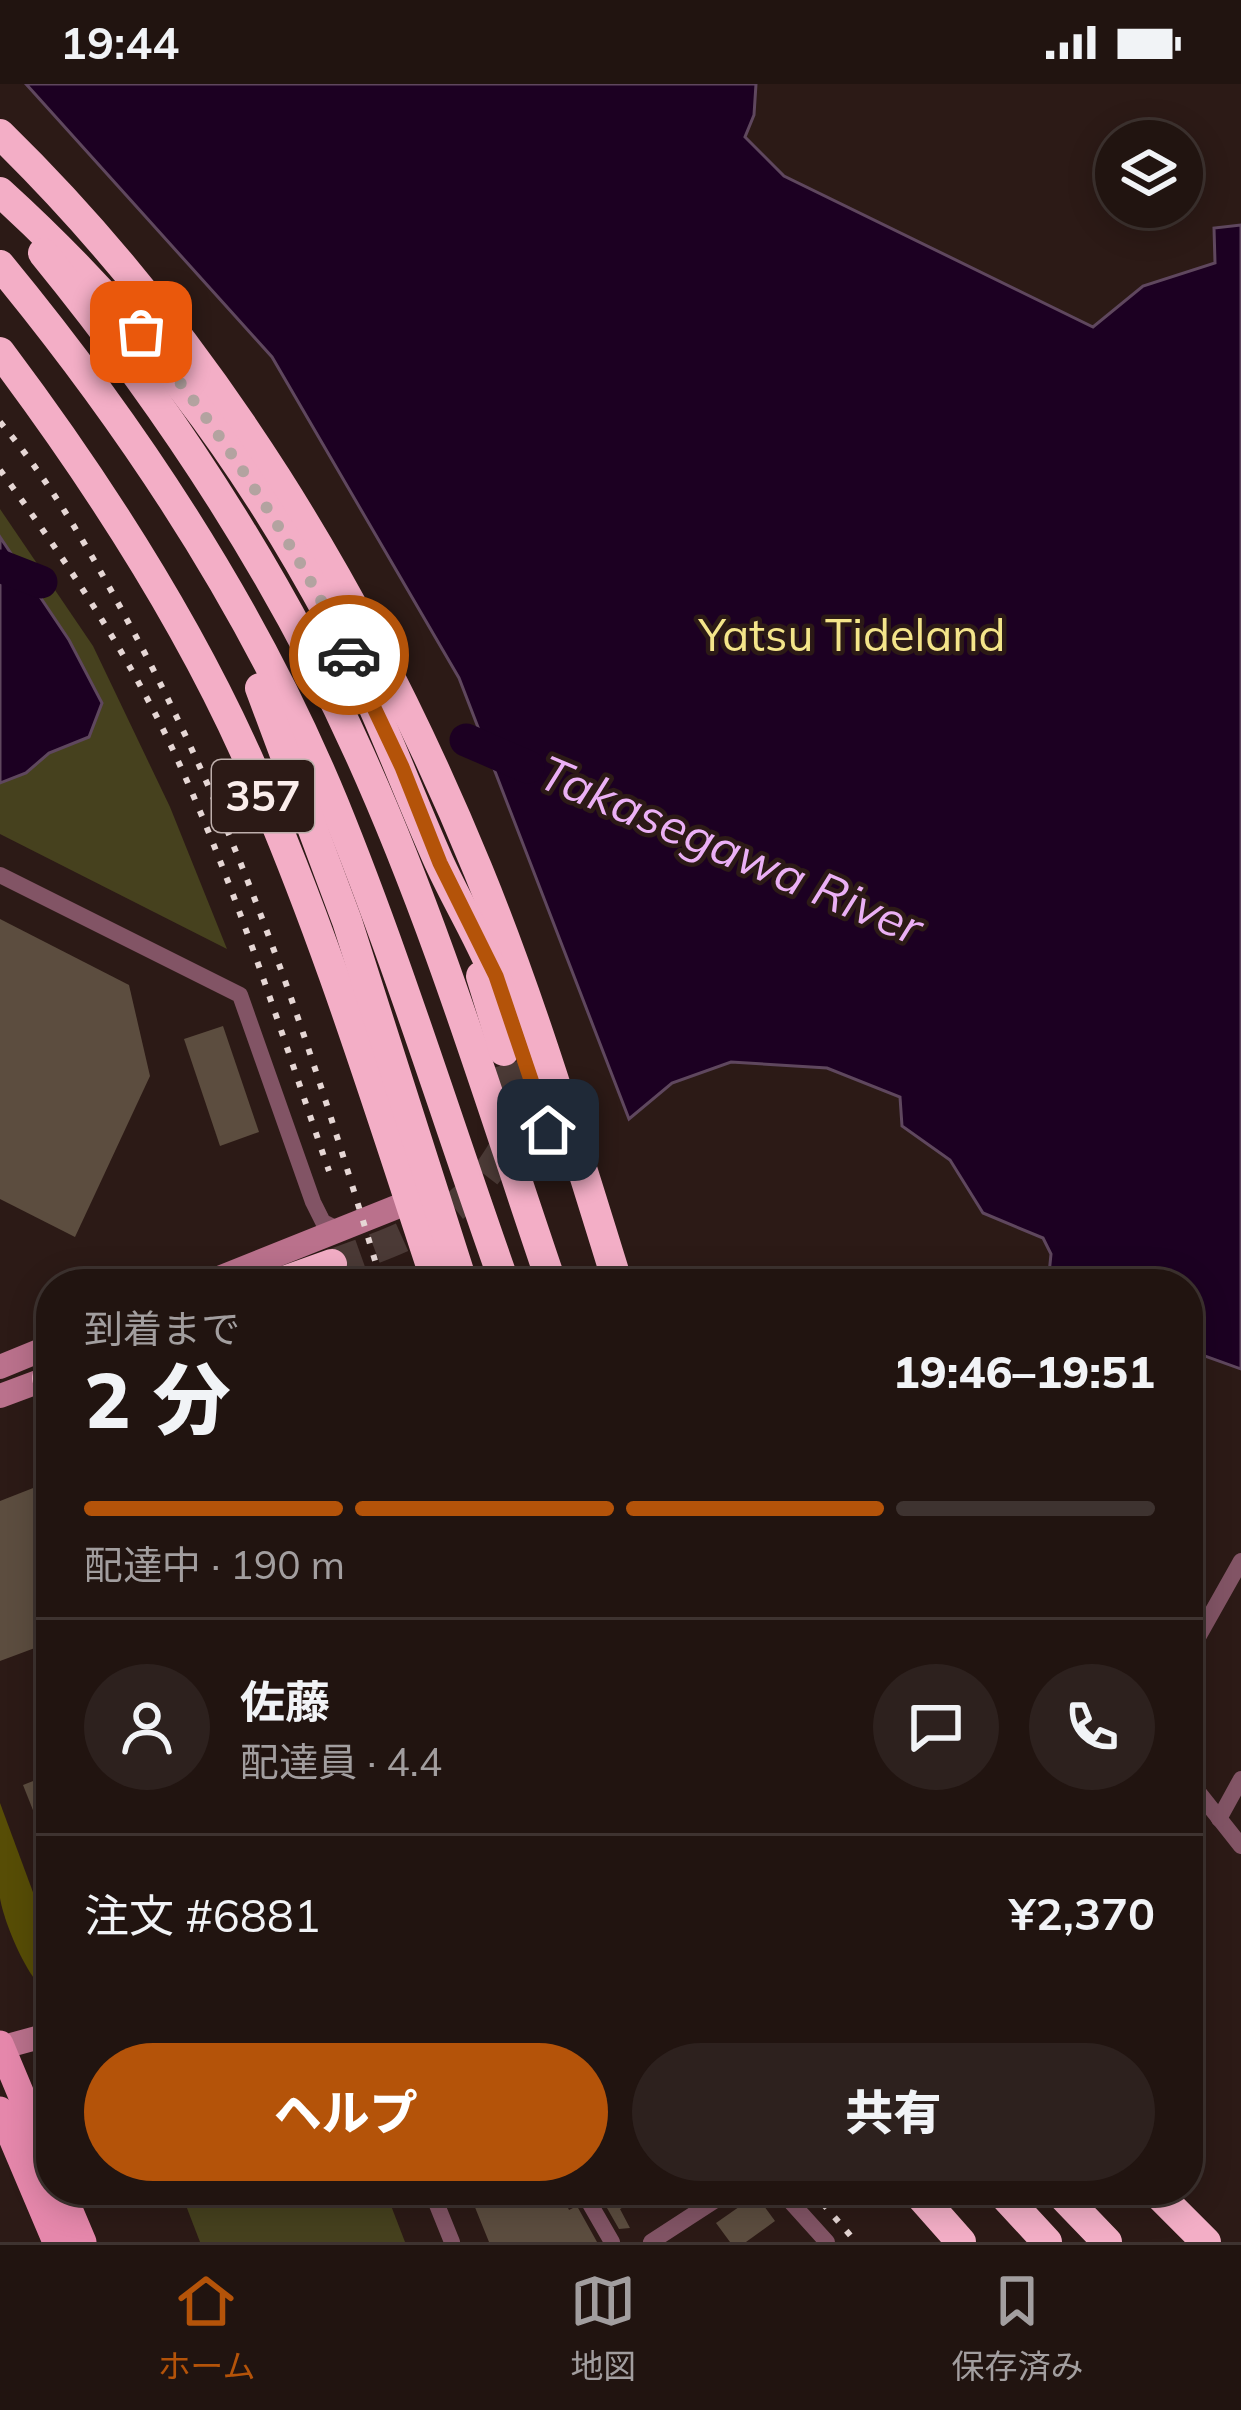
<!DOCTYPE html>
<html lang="ja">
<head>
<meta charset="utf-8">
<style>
	body { margin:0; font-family:Mulish,"Noto Sans JP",sans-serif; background:#2d211e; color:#f1f3f6; height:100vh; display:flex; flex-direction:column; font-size:45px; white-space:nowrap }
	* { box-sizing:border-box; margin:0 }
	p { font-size:39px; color:#a29e9f }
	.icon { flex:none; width:66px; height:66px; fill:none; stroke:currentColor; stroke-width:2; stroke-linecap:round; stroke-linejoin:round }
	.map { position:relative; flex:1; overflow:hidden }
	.drawer { position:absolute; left:36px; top:1185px; width:1167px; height:936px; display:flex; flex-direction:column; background:#211410; border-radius:48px; box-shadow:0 6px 30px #0003,0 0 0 3px #3e3330 }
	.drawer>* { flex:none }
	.controls { position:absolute; left:1095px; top:36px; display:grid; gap:24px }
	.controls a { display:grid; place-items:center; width:108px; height:108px; border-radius:50%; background:#211410; box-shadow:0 6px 30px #0003,0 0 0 3px #3e3330; font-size:60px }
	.pin { position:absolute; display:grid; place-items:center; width:102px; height:102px; color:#fff; margin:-51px; border-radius:24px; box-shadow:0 6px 18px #0006 }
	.courier { position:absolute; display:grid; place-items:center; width:120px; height:120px; margin:-60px; border:9px solid #b45309; border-radius:50%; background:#fff; color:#222; box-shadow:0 3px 15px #0007 }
	.head em { font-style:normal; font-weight:800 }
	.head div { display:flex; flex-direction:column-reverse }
	.head { display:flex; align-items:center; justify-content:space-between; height:204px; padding:0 48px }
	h1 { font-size:78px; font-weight:800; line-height:90px }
	.bar { display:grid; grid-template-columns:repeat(4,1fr); gap:18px 12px; align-content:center; height:144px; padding:0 48px }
	.bar i { height:15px; border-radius:9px; background:#3e3330 }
	.bar .selected { background:#b45309 }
	.bar p { grid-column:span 4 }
	.line { display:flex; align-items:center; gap:30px; padding:0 48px; border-top:3px solid #3e3330 }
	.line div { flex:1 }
	.round { display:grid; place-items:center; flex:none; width:126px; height:126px; border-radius:63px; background:#2d211e }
	.primary-button { display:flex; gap:24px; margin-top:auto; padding:24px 48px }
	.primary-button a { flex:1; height:138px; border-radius:72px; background:#b45309; color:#fff; font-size:48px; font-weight:800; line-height:138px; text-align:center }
	.primary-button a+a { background:#2d211e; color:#f1f3f6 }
	.status { display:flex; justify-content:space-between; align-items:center; height:84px; padding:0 60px; background:#211410; direction:ltr }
	.status svg { height:33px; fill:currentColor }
	.dock { display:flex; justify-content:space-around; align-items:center; height:168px; border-top:3px solid #3e3330; background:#211410; font-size:33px; color:#a29e9f }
	.dock a { display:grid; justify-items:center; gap:6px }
	.dock .selected { color:#b45309 }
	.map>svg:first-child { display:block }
</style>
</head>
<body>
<div class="status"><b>19:44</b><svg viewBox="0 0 49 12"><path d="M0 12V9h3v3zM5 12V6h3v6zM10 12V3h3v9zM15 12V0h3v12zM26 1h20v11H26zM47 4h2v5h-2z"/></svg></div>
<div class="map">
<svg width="1241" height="2158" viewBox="0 0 1241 2158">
	<rect width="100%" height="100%" fill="#2c1a16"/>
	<g fill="#46411e">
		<path d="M0,425L93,562L170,723L227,865L0,750Z"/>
		<path d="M180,2106H385L405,2158H200Z"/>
	</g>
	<path fill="#574d06" d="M0,1719L51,1857V1911C29,1900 4,1839 0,1814C0,1784 0,1749 0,1719Z"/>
	<g fill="#1c0022" stroke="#5f475e" stroke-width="3">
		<path d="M26,0H756L754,31L745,53L784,92L1093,243L1143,202L1215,179L1214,144L1241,141V1285L1188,1266V1200H1048L1051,1170L1043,1154L983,1129L950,1076L902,1042L900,1013L827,984L731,978L672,999L629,1035L459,594L272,273Z"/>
		<path d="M0,453L69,556L102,619L89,653L49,669L26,689L0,699Z"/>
	</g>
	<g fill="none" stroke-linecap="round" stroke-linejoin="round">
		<g stroke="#1c0022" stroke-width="33">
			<path d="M0,482L41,498"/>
			<path d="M466,656L528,683"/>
		</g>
	</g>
	<g fill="#5c4d3f">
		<path d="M0,835L129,901L150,992L75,1153L0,1115Z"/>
		<path d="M223,942L259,1048L220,1062L184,955Z"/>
		<path d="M51,1397V1558L0,1577V1417Z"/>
		<path d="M51,1690V1769H50L23,1701Z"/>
		<path d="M468,2106H560L569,2126L577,2122L597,2158H489Z"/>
		<path d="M606,2106H654L620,2125L630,2144L619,2145L599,2110Z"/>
		<path d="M756,2111L775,2137L746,2158H730L716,2139Z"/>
	</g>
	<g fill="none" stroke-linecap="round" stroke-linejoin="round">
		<path stroke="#4b3a36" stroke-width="30" stroke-dasharray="30 15" stroke-linecap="butt" d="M332,1180C393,1158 452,1140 491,1084C502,1068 513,1051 515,1032C517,1010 510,988 504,967"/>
		<g stroke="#825465" stroke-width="16">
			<path d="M0,791L240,911L313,1118L323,1138L337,1145"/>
			<path d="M1188,1571L1241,1477"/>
			<path d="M1188,1695L1241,1762"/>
			<path d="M1219,1735L1241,1695"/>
			<path d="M431,2106L452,2158"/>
			<path d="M582,2106L612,2158"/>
			<path d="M780,2106L827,2158"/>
			<path d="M651,2158L731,2106"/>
		</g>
		<g stroke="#ba718c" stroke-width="24">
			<path d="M204,1200L409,1118"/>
			<path d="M0,1283L51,1262"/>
			<path d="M0,1312L51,1293"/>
			<path d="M0,1964L51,1950"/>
		</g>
		<g stroke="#e587ab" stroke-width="27">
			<path d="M0,1960L51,2082"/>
			<path d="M0,2026L56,2158"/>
			<path d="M61,2106L83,2158"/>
		</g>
		<g stroke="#f3aec6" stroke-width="30">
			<path d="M0,50C211,256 367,515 478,786C533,920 575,1062 618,1200"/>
			<path d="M0,108C142,237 241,368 332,537C374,615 403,697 439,778C459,822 485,863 502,909"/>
			<path d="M43,169C167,321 278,490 359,669C437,841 491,1022 552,1200"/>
			<path d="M0,181C135,345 253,523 334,720C398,877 448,1040 505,1200"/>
			<path d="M0,268C93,392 182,528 246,670C323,842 378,1022 437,1200"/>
			<path d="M260,604L347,837L463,1200"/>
			<path d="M481,892L504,967"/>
			<path d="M276,1200L332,1180"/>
			<path d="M47,1294L51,1292"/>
			<path d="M915,2106L961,2158"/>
			<path d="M999,2106L1047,2158"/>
			<path d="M1057,2106L1107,2158"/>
			<path d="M1154,2106L1206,2158"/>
		</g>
		<g stroke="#e6d7d5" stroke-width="6" stroke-dasharray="6 12" stroke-linecap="butt">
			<path d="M0,338C52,399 94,474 132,545C244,753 315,975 382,1200"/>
			<path d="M0,386C65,475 126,566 173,666C236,802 280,946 329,1087"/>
			<path d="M811,2106L856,2158"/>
		</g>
	</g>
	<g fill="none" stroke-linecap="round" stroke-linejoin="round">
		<path stroke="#b3a3a0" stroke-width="12" stroke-dasharray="0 21.6" d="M141,248C221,348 293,456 349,571"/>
		<path stroke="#b45309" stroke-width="15" d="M349,571L402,683L440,779L496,892L548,1046"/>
	</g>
	<g text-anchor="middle" stroke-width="9" stroke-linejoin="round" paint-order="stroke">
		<rect fill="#2c1a16" stroke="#bdaeab" stroke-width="3" x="212" y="676" width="102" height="72" rx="9"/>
		<g font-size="42" font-weight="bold" fill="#fbedeb">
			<text x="263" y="727">357</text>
		</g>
		<g font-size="45" fill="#f4e58a" stroke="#2c1a16">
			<text x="852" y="567">Yatsu Tideland</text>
		</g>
		<g font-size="48" font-style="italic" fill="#ebb0f5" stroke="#2c1a16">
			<text transform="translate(731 766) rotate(23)" y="17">Takasegawa River</text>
		</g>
	</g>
</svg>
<div class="controls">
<a><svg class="icon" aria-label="layers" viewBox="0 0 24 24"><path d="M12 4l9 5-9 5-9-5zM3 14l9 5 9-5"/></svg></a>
</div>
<div class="pin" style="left:141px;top:248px;background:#ea580c"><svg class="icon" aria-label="bag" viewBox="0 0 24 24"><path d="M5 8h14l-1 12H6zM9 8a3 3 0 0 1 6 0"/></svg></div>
<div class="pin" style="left:548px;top:1046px;background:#1f2937"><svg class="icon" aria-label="home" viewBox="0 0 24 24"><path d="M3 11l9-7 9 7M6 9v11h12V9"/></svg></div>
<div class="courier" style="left:349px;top:571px"><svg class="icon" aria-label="car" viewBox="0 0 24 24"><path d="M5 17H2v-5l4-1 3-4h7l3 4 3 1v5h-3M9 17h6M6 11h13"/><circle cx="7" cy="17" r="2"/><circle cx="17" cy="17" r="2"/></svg></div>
<section class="drawer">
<div class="head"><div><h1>2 分</h1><p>到着まで</p></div><em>19:46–19:51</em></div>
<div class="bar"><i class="selected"></i><i class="selected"></i><i class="selected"></i><i></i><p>配達中 · 190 m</p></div>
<div class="line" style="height:216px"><a class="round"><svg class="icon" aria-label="person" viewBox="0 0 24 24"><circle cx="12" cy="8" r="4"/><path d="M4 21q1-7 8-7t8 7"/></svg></a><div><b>佐藤</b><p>配達員 · 4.4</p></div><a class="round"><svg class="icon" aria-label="chat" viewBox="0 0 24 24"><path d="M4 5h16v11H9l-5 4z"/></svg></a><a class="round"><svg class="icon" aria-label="phone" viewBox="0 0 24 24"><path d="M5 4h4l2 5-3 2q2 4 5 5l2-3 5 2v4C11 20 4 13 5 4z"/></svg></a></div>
<div class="line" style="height:156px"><div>注文 #6881</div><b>¥2,370</b></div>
<div class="primary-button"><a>ヘルプ</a><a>共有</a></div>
</section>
</div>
<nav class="dock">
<a class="selected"><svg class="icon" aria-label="home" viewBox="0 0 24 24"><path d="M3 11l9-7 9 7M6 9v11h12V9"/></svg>ホーム</a>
<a><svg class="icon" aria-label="map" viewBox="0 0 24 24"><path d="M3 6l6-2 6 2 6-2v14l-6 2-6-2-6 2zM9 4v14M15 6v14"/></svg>地図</a>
<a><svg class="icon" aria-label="saved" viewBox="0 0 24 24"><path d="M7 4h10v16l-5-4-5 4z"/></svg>保存済み</a>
</nav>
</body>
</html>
